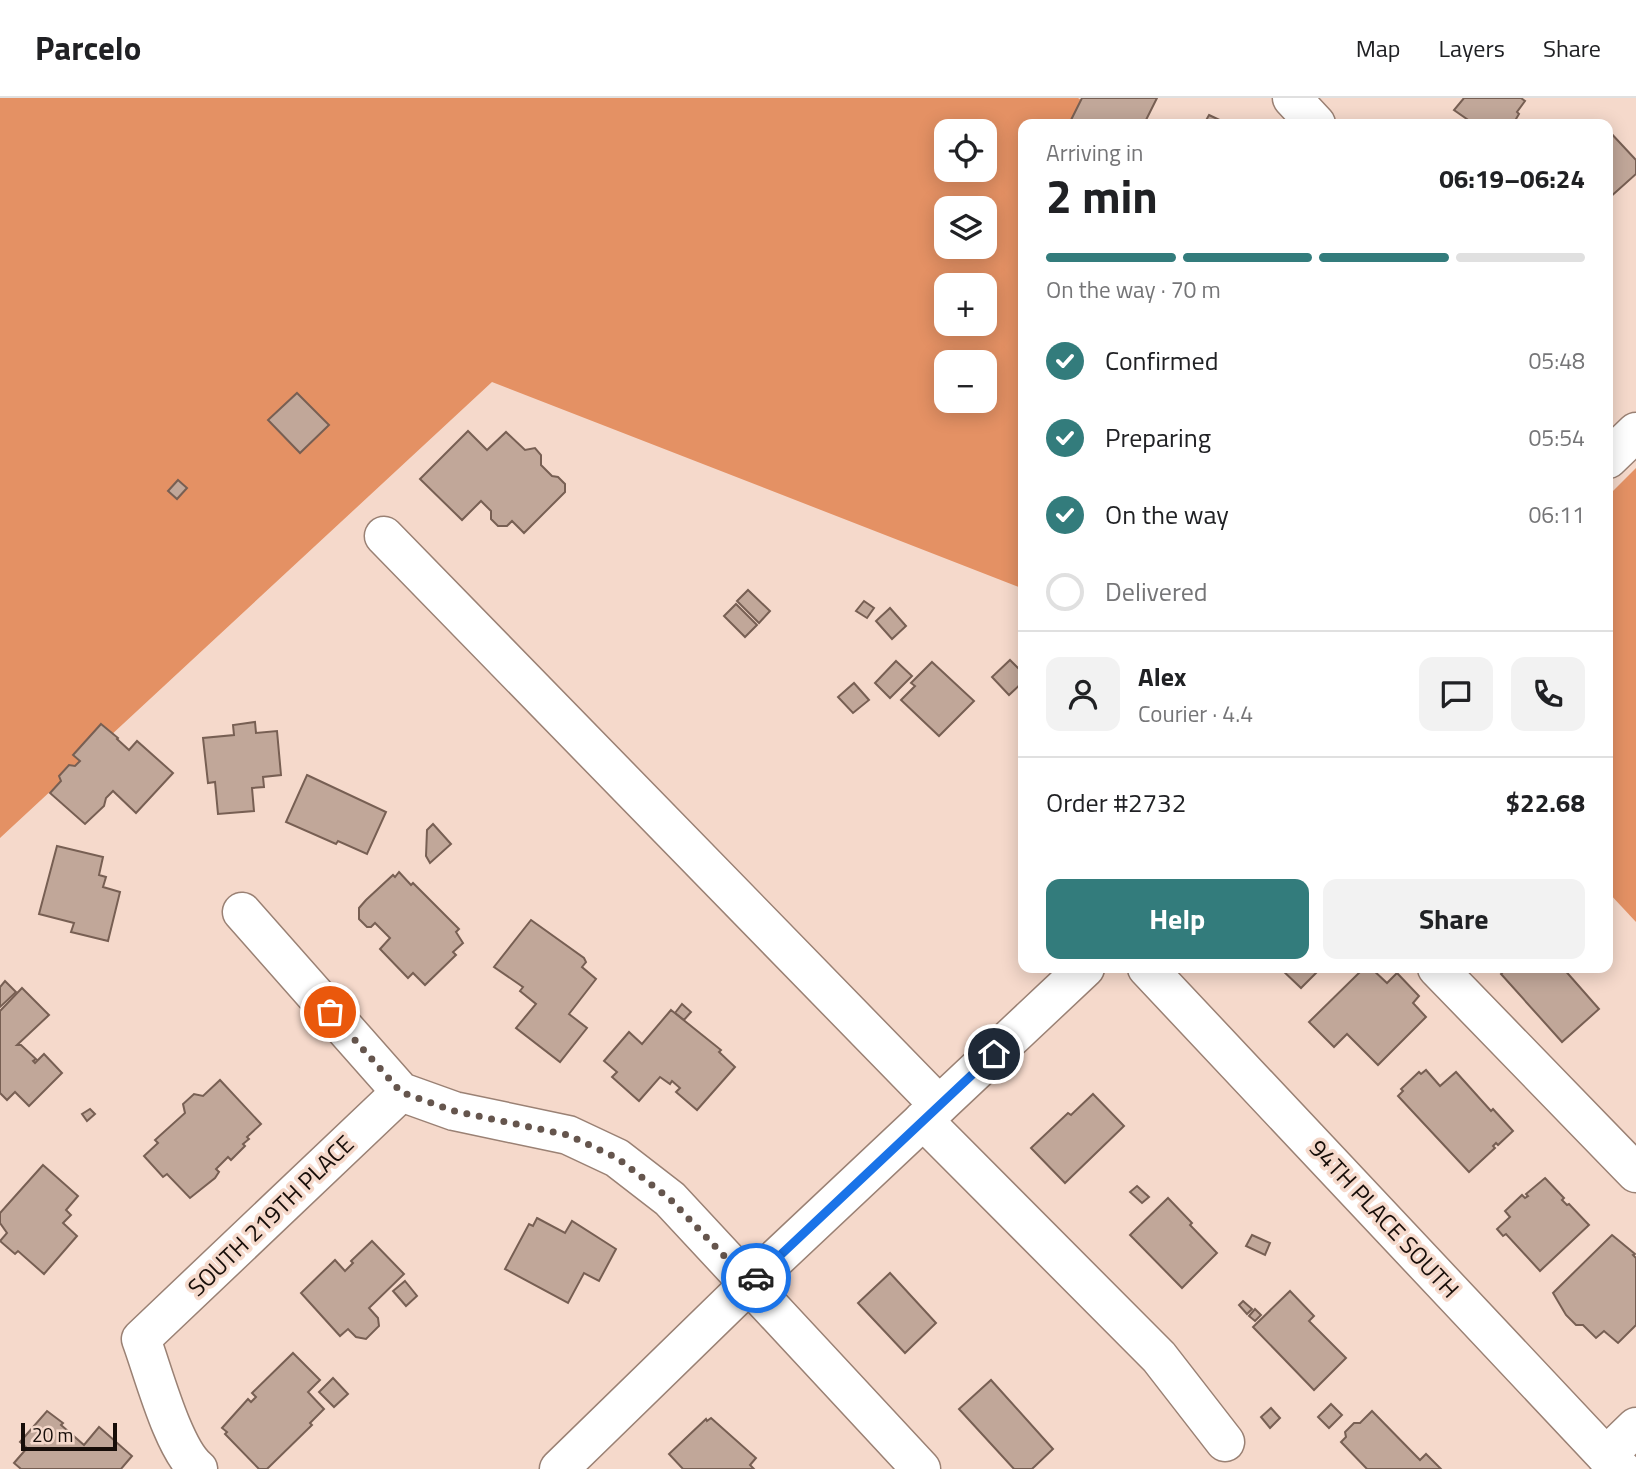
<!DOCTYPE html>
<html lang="en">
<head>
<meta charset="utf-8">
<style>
	body { margin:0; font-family:"Titillium Web",sans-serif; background:#f2f2f2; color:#202124; height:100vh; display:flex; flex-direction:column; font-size:26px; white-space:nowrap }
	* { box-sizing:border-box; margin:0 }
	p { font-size:23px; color:#757577 }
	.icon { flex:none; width:38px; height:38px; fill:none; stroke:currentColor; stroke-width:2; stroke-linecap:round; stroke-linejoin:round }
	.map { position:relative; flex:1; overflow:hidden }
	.side { position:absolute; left:1018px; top:21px; width:595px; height:854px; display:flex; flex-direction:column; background:#fff; border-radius:14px; box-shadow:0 4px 18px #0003 }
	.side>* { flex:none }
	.buttons { position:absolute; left:934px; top:21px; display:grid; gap:14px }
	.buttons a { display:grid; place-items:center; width:63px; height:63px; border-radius:14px; background:#fff; box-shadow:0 4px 18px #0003; font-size:35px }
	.scale { position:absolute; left:21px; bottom:18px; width:96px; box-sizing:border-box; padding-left:7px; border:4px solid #170e09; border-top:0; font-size:19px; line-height:24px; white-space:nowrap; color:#170e09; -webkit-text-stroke:5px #f5d9cb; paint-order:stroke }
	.pin { position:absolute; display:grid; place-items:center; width:60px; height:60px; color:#fff; margin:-30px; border:4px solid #fff; border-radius:50%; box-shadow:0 2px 7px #0007 }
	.courier { position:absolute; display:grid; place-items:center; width:70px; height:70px; margin:-35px; border:5px solid #1a73e8; border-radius:50%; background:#fff; color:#222; box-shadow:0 2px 9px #0007 }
	.overview em { font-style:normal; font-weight:700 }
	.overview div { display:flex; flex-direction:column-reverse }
	.overview { display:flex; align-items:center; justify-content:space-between; height:119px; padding:0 28px }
	h1 { font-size:46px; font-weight:700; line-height:52px }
	.bar { display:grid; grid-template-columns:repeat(4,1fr); gap:10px 7px; align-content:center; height:84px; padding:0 28px }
	.bar i { height:9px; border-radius:5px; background:#e0e0e0 }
	.bar .current { background:#337c7c }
	.bar p { grid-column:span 4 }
	.line { display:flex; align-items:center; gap:18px; padding:0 28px; border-top:2px solid #e0e0e0 }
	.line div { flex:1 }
	.round { display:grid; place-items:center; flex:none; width:74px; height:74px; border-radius:14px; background:#f2f2f2 }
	ol { padding:0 28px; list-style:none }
	li { display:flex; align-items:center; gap:21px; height:77px }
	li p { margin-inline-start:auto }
	li .icon { padding:7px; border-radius:50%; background:#337c7c; color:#fff; stroke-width:4 }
	li:last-child { color:#757577 }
	li i { width:38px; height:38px; border:4px solid #e0e0e0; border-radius:50% }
	.action { display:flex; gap:14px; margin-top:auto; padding:14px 28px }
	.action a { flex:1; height:80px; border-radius:14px; background:#337c7c; color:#fff; font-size:28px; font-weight:700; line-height:80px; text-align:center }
	.action a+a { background:#f2f2f2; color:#202124 }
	header { display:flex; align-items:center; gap:42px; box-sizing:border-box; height:98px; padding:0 35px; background:#fff; border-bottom:2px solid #e0e0e0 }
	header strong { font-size:33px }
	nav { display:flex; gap:38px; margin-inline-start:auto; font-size:24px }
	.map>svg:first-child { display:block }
</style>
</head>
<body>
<header>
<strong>Parcelo</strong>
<nav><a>Map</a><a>Layers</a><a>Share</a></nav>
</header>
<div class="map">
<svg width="1636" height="1371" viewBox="0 0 1636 1371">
	<rect width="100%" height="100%" fill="#f5d9cb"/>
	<g fill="#e49164" fill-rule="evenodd">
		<path d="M0,0H1078L1119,26H1024V491L492,284L0,740ZM947,33H985V72H947ZM947,110H985V149H947ZM947,187H985V226H947ZM947,264H985V303H947Z"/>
		<path d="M1636,370V824L1608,794V398Z"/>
	</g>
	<g fill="#c1a799" stroke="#775f53" stroke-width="2">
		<path d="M1082,0H1157L1144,26H1075L1070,24Z"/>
		<path d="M1464,0H1521L1525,3L1517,14L1519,16L1513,26H1474L1454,12Z"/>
		<path d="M1209,17L1228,26H1204Z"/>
		<path d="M1608,32L1636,62V76L1608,101Z"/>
		<path d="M297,295L329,327L300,355L268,322Z"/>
		<path d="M468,333L487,352L506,334L525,352L535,350L541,357V367L552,378L558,379L565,386V394L524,435L512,423L507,428H498L491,421V413L481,403L462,422L420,381Z"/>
		<path d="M178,382L187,390L177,401L168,393Z"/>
		<path d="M748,492L770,513L759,525L737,503Z"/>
		<path d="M864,503L874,510L867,520L856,513Z"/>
		<path d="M736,506L757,527L745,539L724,518Z"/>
		<path d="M890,510L906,528L892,541L876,523Z"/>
		<path d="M1010,562L1024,576V583L1009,597L992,579Z"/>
		<path d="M896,563L912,578L890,600L875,585Z"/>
		<path d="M932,564L974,603L939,638L901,602L915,588L911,585Z"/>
		<path d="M854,585L869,602L853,615L838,599Z"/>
		<path d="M255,624L256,635L277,633L281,677L263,679L264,689L252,690L254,713L218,716L215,684L208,685L203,640L234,637L233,627Z"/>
		<path d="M101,626L118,640L117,641L129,652L137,643L173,675L136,715L113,693L106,700L104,708L85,726L50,695L61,683L59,678L69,667L75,668L80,663L73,657Z"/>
		<path d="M307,677L386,714L367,756L338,743L336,746L286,724Z"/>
		<path d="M433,726L451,746L430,765L426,758L427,732Z"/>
		<path d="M57,748L103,759L99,777L106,779L103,789L120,794L108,843L71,834L74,825L39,816Z"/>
		<path d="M399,774L411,787L413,785L459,831L456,834L463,845L453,854L456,857L425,887L413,875L408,880L380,851L390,840L375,825L371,829H367L359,821V810L366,802L393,777L395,779Z"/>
		<path d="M531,822L584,860L586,864L582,869L596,881L569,916L587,930L560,964L516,930L536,906L520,893L523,889L494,869Z"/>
		<path d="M1280,870H1321L1301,890Z"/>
		<path d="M1364,870H1371L1387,885L1397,875L1419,898L1413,905L1426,919L1378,967L1347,936L1334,949L1309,924Z"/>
		<path d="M1507,870H1563L1599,911L1562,944L1501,876Z"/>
		<path d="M5,883L16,894L0,909V889Z"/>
		<path d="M22,890L49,917L17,947H21L36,961L33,963L35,965L44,956L62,975L29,1008L15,994L7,1002L0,995V913Z"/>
		<path d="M682,906L691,914L684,922L675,915Z"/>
		<path d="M671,912L721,952L719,954L735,969L697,1012L676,994L680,990L672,983L670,986L660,979L639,1003L612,979L617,974L604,963L629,934L642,946Z"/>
		<path d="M1426,972L1440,988L1456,974L1491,1013L1493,1011L1513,1033L1498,1047L1496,1045L1493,1048L1495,1050L1469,1074L1398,998L1403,993L1401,991L1419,974L1421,976Z"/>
		<path d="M220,982L261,1026L247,1039L249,1041L243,1046L245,1048L231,1062L228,1059L216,1071L219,1074L215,1080L190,1100L167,1076L163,1079L144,1058L158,1045L155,1042L185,1015L183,1006L194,996L203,998Z"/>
		<path d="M1093,996L1124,1028L1065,1085L1031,1050L1068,1015L1071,1017Z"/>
		<path d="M90,1011L95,1016L87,1023L82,1016Z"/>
		<path d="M43,1067L78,1098L66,1112L71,1117L63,1125L77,1138L44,1176L18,1153L15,1156L0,1143L7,1135L0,1125V1115Z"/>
		<path d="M1545,1080L1564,1100L1562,1102L1567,1107L1569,1106L1589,1127L1540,1173L1506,1136L1503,1138L1497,1131L1510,1119L1505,1113L1522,1097L1525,1100L1528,1098L1526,1096Z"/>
		<path d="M1137,1088L1149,1099L1142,1105L1130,1094Z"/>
		<path d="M1168,1100L1192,1125L1190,1127L1217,1155L1182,1190L1130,1137Z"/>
		<path d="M537,1120L565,1135L572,1123L616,1151L599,1183L584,1175L568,1205L505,1171L529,1126L533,1128Z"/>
		<path d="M1252,1137L1270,1145L1265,1157L1246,1148Z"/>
		<path d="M1612,1137L1635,1156L1633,1157L1636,1160V1227L1618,1245L1604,1233L1596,1240L1583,1227H1576L1566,1217L1553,1195Z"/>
		<path d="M372,1143L404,1176L369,1210L378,1220L379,1228L366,1241L356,1239L348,1231L340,1238L301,1195L335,1162L345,1173L353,1165L351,1163Z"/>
		<path d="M890,1175L936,1225L905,1255L858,1205Z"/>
		<path d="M405,1183L417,1198L406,1208L393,1193Z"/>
		<path d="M1290,1193L1314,1218L1309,1223L1346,1260L1314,1292L1253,1229Z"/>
		<path d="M1243,1203L1252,1211L1247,1216L1239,1207Z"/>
		<path d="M1255,1211L1261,1217L1255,1223L1249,1218Z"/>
		<path d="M293,1255L320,1282L308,1294L324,1311L310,1325L312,1327L267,1371H259L225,1336L227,1334L222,1330L248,1301L251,1304L256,1299L252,1295Z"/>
		<path d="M333,1280L348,1296L334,1309L319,1294Z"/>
		<path d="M991,1282L1053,1351L1032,1371H1014L959,1311Z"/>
		<path d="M1331,1306L1342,1317L1329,1330L1318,1319Z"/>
		<path d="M1271,1310L1280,1320L1270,1330L1261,1319Z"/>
		<path d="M47,1313L63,1325L61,1327L84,1347L99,1329L132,1358L121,1371H21L14,1365L27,1350L20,1344Z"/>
		<path d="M1372,1313L1420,1362L1426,1356L1441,1371H1367L1341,1344L1346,1339L1345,1334L1354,1325H1360Z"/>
		<path d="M711,1320L756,1360L750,1367L754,1371H683L669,1356L706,1321L707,1323Z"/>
	</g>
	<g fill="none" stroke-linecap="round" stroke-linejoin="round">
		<g stroke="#9a8174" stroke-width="41">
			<g id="minor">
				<path d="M1292,0L1316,26"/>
				<path d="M1608,361L1636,334"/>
				<path d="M384,438L939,1007"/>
				<path d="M242,814L401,994L454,1013L568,1037L617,1060L670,1101L921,1371"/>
				<path d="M1147,870L1606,1358L1621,1371"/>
				<path d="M1437,870L1636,1075"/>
				<path d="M923,1022L1159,1259L1225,1344"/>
				<path d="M1606,1358L1636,1329"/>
				<path d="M198,1371C173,1351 153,1273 141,1241L401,994"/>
				<path d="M559,1371L750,1185L1085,870"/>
			</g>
		</g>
		<use href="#minor" stroke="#fff" stroke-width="38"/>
	</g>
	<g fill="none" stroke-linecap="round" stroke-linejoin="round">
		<path stroke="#65554d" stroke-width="7" stroke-dasharray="0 12.6" d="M330,914L401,994L454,1013L568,1037L617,1060L670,1101L750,1185L756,1180"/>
		<path stroke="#1a73e8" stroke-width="9" d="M756,1180L994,956"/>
	</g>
	<g text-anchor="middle" stroke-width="7" stroke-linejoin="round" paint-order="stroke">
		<g font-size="24" fill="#170e09" stroke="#f5d9cb">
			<text transform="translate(271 1118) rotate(-44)" y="8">SOUTH 219TH PLACE</text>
			<text transform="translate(1384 1121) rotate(47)" y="8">94TH PLACE SOUTH</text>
		</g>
	</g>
</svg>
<div class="buttons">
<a><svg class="icon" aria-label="locate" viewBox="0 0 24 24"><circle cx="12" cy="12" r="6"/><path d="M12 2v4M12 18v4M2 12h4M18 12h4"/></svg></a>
<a><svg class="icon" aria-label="layers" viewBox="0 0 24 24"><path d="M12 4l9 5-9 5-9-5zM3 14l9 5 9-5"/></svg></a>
<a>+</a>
<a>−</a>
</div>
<div class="scale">20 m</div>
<div class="pin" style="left:330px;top:914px;background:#ea580c"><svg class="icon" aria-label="bag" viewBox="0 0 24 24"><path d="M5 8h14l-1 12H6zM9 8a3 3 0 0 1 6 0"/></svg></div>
<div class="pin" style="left:994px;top:956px;background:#1f2937"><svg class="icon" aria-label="home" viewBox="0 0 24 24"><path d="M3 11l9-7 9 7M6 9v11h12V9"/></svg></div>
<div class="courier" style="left:756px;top:1180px"><svg class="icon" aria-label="car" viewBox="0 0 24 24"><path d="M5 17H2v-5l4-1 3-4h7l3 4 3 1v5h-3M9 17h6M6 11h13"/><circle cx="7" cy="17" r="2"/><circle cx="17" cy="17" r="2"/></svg></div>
<section class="side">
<div class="overview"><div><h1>2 min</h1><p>Arriving in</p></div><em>06:19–06:24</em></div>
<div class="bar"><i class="current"></i><i class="current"></i><i class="current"></i><i></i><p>On the way · 70 m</p></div>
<ol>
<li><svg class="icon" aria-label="check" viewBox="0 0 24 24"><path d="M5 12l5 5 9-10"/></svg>Confirmed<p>05:48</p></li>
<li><svg class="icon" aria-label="check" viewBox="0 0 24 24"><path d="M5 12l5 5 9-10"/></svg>Preparing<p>05:54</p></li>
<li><svg class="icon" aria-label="check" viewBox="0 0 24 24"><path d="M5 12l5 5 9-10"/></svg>On the way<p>06:11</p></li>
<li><i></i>Delivered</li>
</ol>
<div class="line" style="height:126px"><a class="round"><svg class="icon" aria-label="person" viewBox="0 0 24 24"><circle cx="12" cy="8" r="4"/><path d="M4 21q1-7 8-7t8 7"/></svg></a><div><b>Alex</b><p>Courier · 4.4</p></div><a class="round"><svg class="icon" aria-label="chat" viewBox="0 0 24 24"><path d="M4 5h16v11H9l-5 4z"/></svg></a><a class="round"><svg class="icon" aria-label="phone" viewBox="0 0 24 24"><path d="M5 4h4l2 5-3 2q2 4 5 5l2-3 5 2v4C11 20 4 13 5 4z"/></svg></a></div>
<div class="line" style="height:91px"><div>Order #2732</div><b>$22.68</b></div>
<div class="action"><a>Help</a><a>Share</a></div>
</section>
</div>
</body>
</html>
